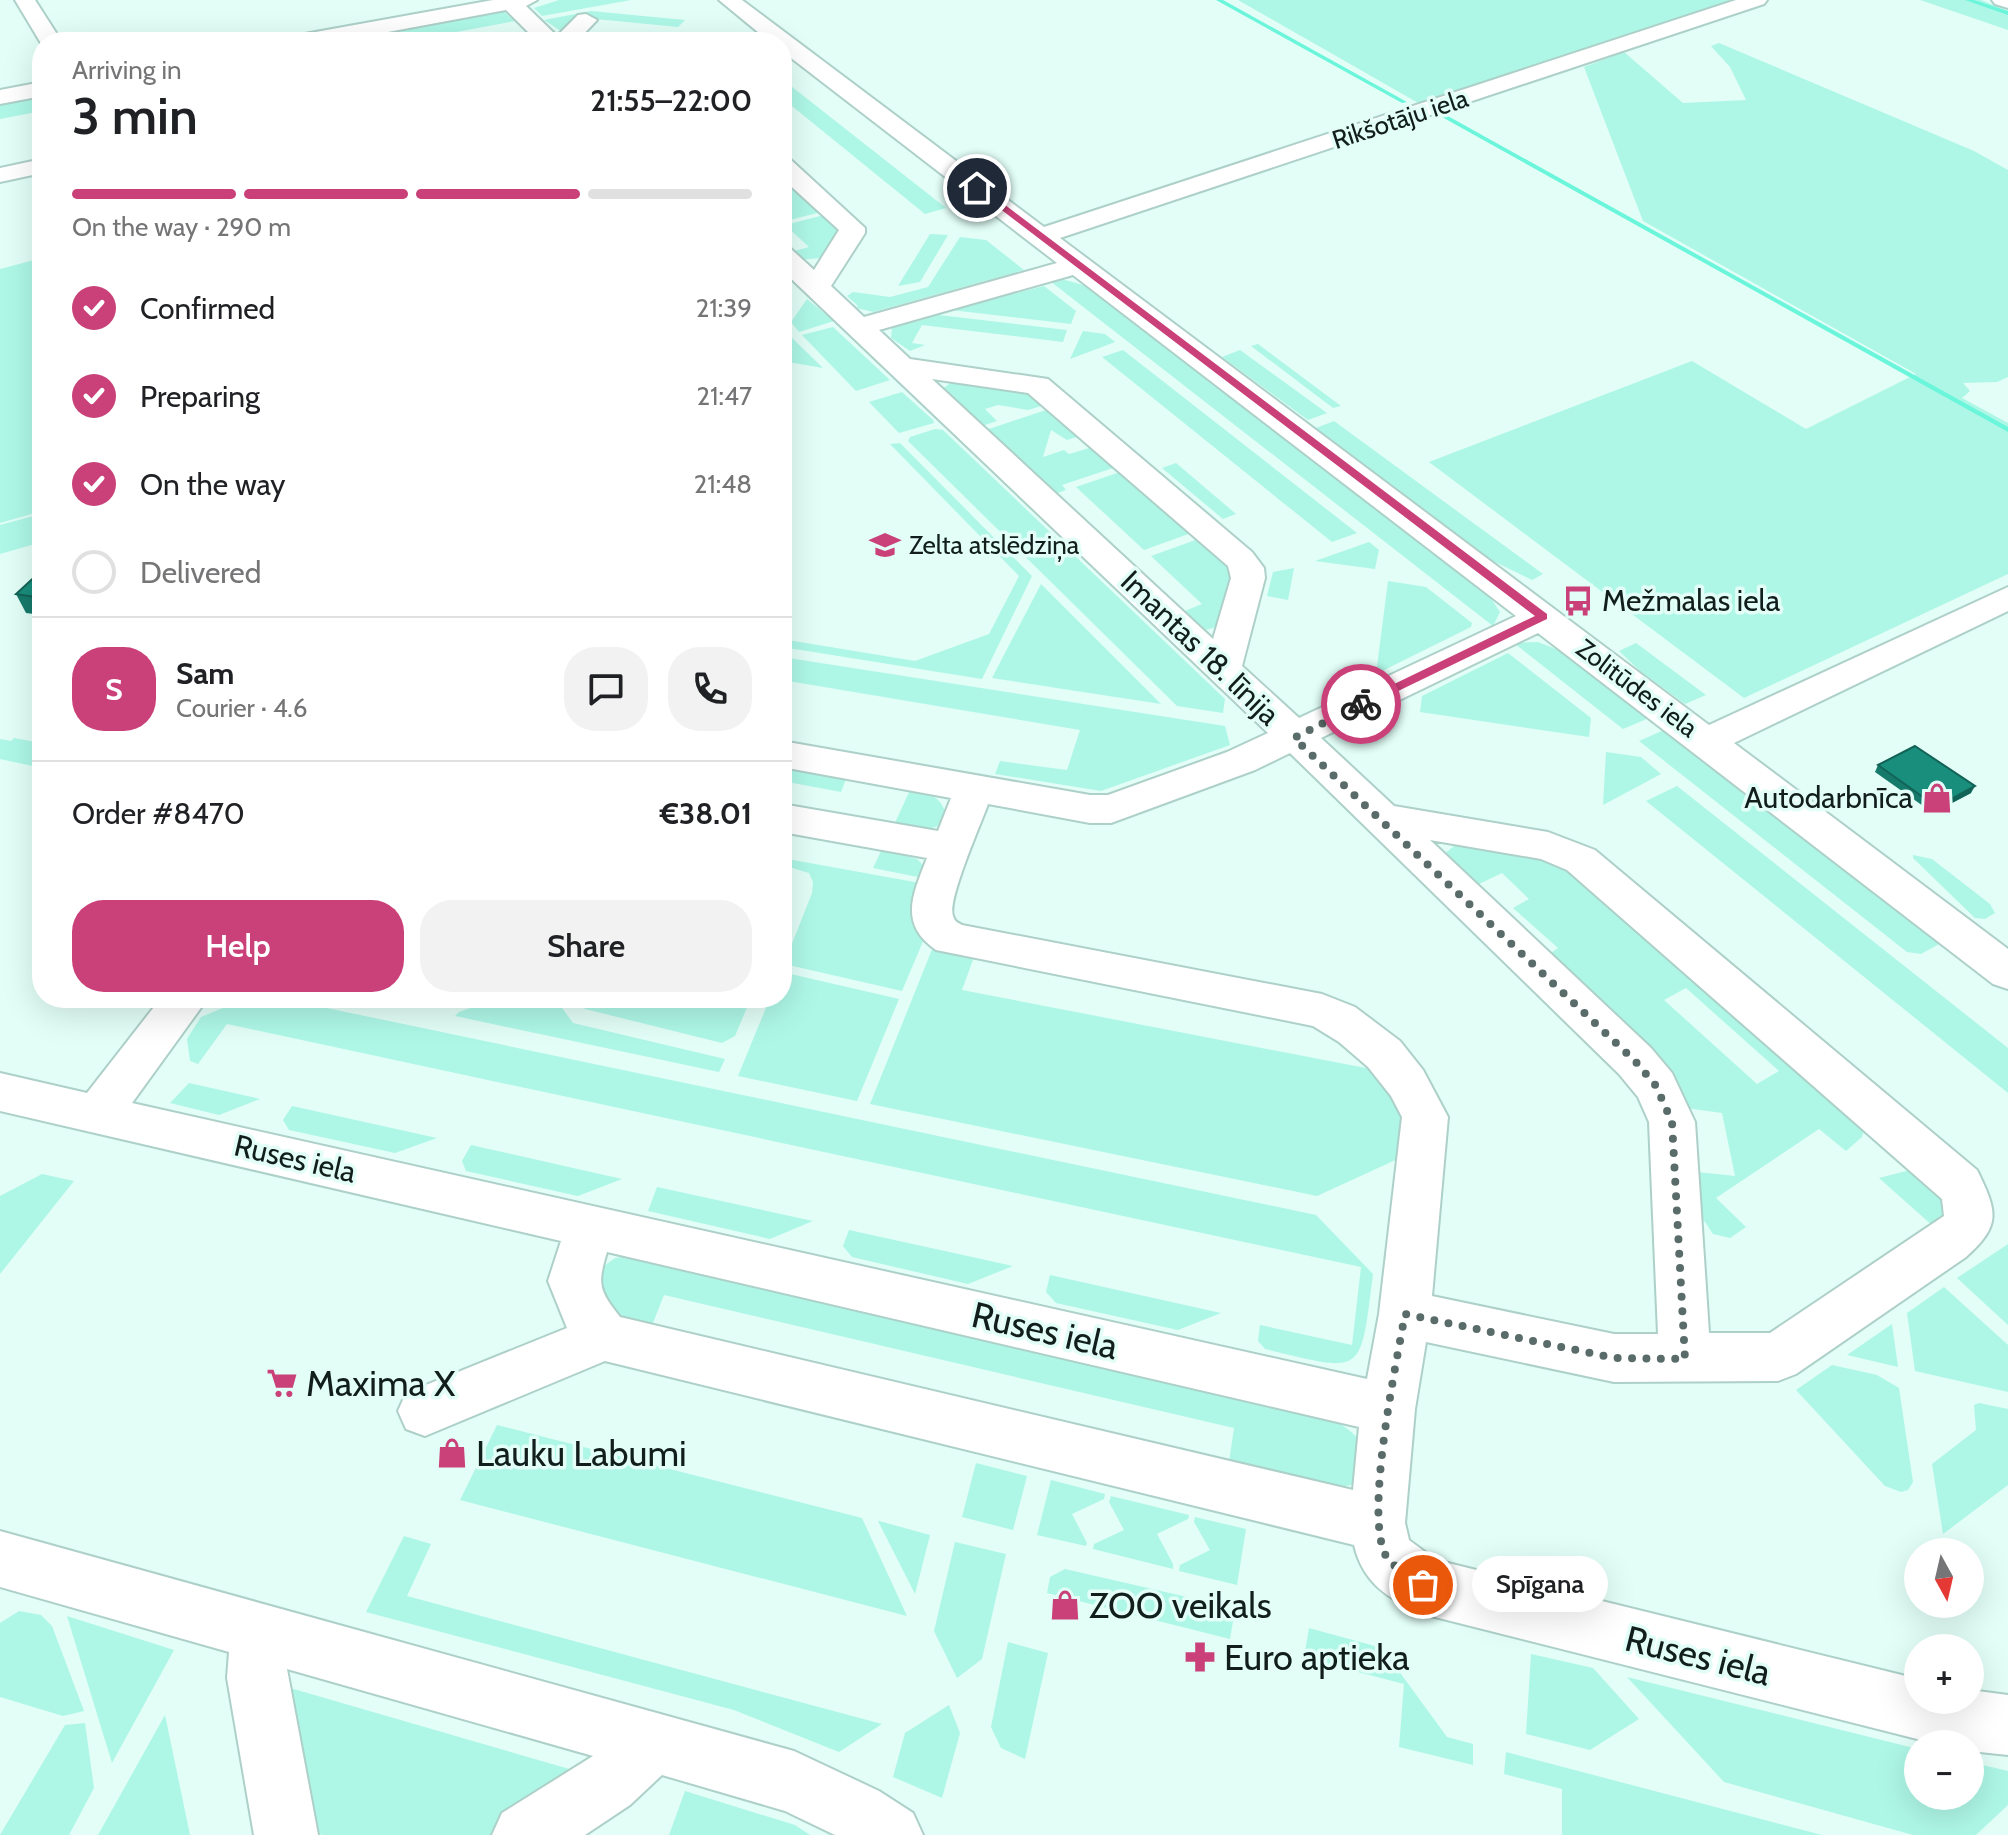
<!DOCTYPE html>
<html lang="en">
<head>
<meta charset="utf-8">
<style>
	body { margin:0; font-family:Cabin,sans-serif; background:#f2f2f2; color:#202124; height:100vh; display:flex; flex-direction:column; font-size:30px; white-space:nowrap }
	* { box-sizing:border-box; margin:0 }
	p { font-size:26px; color:#757577 }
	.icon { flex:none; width:44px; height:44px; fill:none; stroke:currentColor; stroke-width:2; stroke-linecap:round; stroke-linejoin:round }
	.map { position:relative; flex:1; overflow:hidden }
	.details { position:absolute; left:32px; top:32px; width:760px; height:976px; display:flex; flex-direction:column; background:#fff; border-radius:32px; box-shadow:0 8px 32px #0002 }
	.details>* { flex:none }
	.needle { width:52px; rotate:172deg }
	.controls { position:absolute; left:1904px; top:1538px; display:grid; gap:16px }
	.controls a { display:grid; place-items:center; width:80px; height:80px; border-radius:50%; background:#fff; box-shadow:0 8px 32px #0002; font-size:40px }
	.pin { position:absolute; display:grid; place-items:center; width:68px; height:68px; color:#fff; margin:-34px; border:4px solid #fff; border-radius:50%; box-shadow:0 2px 8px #0007 }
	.courier { position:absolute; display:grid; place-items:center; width:80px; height:80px; margin:-40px; border:6px solid #ca4079; border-radius:50%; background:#fff; color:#222; box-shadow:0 2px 10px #0007 }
	.bubble { position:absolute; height:56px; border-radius:28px; background:#fff; box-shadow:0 8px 32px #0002; font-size:26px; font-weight:600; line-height:56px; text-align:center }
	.summary em { font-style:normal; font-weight:600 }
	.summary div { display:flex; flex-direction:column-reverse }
	.summary { display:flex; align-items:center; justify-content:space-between; height:136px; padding:0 40px }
	h1 { font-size:52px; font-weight:600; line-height:60px }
	.bar { display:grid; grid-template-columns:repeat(4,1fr); gap:12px 8px; align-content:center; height:96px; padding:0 40px }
	.bar i { height:10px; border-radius:6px; background:#e0e0e0 }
	.bar .selected { background:#ca4079 }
	.bar p { grid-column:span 4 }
	.line { display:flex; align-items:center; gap:20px; padding:0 40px; border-top:2px solid #e0e0e0 }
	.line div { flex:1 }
	.round { display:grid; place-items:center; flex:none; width:84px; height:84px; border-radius:32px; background:#f2f2f2 }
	ol { padding:0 40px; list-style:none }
	li { display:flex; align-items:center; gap:24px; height:88px }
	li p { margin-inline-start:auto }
	li .icon { padding:8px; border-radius:50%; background:#ca4079; color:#fff; stroke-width:4 }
	li:last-child { color:#757577 }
	li i { width:44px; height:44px; border:4px solid #e0e0e0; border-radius:50% }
	.cta { display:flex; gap:16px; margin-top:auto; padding:16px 40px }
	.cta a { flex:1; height:92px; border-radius:32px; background:#ca4079; color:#fff; font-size:32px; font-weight:600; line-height:92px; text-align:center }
	.cta a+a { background:#f2f2f2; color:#202124 }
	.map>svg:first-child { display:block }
</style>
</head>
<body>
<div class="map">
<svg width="2008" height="1835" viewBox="0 0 2008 1835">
	<rect width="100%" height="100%" fill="#e2fef7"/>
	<g fill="#aef7e7" fill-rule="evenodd">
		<path d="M559,0H631L542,16L534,8Z"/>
		<path d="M1238,0H1735L1420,104Z"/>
		<path d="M1920,0H1981L2008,11V30Z"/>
		<path d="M503,11L515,21L403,42H336Z"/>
		<path d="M591,11L685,20L678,27L575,17L564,28V33L544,20Z"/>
		<path d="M1719,43L1974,151L2008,170V377L1997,382L1963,383L1970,391L1962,398L2008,423V574L1744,698L1429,462L1692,361L1806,429L1916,374L1643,221L1584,67L1624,52L1683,103L1746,100L1730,67L1711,46Z"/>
		<path d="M782,79L946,208L925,214L782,98Z"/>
		<path d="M42,97V111L0,119V104Z"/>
		<path d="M782,174L825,211L782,222Z"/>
		<path d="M828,214L842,228L821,258L798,260L791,252L809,247L785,225Z"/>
		<path d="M930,234L948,235L920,282L898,286Z"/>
		<path d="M960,237L986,240L1024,270L873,312L856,308L858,306L847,296L853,292L890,297L928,287Z"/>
		<path d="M42,258V511L0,523V269Z"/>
		<path d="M1065,280L1083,285L1103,298L1488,594L1500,612L1493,626L1050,281Z"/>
		<path d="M1044,286L1076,311L1071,324L951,310Z"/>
		<path d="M807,299L834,321L799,332L791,322Z"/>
		<path d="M939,315L1067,330L1063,342L922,325L912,343L925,345L910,351L891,338L892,328Z"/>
		<path d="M833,327L890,380L856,391L802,335Z"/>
		<path d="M1083,331L1105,334L1115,342L1070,359Z"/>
		<path d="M792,338L823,368L782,361V340Z"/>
		<path d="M1258,344L1341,406L1333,408L1251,346Z"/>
		<path d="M1123,350L1357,533L1332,542L1102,357Z"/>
		<path d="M1240,350L1327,413L1308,420L1222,357Z"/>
		<path d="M953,381L1025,389L1048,404L1028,410L998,405L985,409L997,421L979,427L941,390Z"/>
		<path d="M902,392L933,420L934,423L899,433L869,402Z"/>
		<path d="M1052,408L1083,435L1067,440L1051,430L1043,457L1064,450L1069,454L1089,448L1081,440L1087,438L1119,466L1062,485L1066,490L1052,495L983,431Z"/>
		<path d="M1334,421L1543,574L1532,580L1493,561L1316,428Z"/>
		<path d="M935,429L943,430L1225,699L1223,713L1177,706L908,441L910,437Z"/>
		<path d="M900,443L1032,576L982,679L782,647V639L915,661L989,634L1019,576L890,444Z"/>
		<path d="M1176,463L1236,514L1223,519L1162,468Z"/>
		<path d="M1123,471L1194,532L1144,550L1076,487Z"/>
		<path d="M37,515L42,529V542L0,554V525Z"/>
		<path d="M1201,538L1234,570L1219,626L1206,630L1180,613L1202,604L1151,556Z"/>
		<path d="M1369,542L1379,550L1375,569L1315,561Z"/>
		<path d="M1294,568L1288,600L1267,596L1273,572Z"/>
		<path d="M1388,581L1426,587L1472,623L1471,627L1376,674Z"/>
		<path d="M1041,584L1161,704L992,678Z"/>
		<path d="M1538,642L1561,651L1649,718L1623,729L1514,643Z"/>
		<path d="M1636,643L1706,695L1685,704L1640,671L1619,651Z"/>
		<path d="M1508,653L1591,718L1589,737L1420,712L1422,696Z"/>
		<path d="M782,657L1225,726L1230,745L1101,791L995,774L1000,761L1067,770L1080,730L782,680Z"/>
		<path d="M1664,730L1941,943L1921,954L1907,952L1639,741Z"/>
		<path d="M14,738L42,743V768L0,759V739L11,741Z"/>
		<path d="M1606,752L1641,757L1661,774L1603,805Z"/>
		<path d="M782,765L847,776L841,792L782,781Z"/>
		<path d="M1677,786L2008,1048V1093L1646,801Z"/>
		<path d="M911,788C931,793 944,798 947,820C932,834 912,828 893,827Z"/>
		<path d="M1458,843L1556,860L1864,1129L1862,1137L1846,1151L1819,1129L1716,1198L1746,1227L1730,1238L1713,1234L1699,1213L1697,1172L1735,1176L1722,1113L1686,1108L1545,957L1558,948L1513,908L1529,899L1502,873L1475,886L1444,854ZM1686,988L1779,1071L1757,1084L1664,1000Z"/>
		<path d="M882,849L917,859L925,867L923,878L873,868Z"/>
		<path d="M1913,855L1932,859L1990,904L1995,913L1985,919L1975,918L1913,858Z"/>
		<path d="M782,858L920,883C913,905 905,922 924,939L902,991L784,964L812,893L813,882L809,873L782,865Z"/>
		<path d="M933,947L974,957L962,990L1376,1070L1406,1113L1402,1157L1317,1196L870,1104Z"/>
		<path d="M782,972L899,999L857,1101L738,1076L770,998H782Z"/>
		<path d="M247,998H279L1316,1215L1373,1274C1360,1377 1365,1373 1265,1349L1258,1341L1260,1325L1352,1345L1361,1267L227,1024L198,1064L190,1061L187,1039L201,1017Z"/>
		<path d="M498,998H555L573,1023L725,1059L719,1072L455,1016L459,1012Z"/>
		<path d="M575,998H751L735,1036L722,1043L585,1009Z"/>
		<path d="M189,1083L260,1099L219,1115L170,1103Z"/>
		<path d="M292,1106L437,1138L395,1153L289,1130L283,1120Z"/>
		<path d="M471,1145L622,1179L578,1196L466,1171L462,1161Z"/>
		<path d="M1914,1169L1944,1192L1945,1212L1933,1226L1879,1178Z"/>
		<path d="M42,1174L74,1181L0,1274V1196Z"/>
		<path d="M657,1187L813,1221L770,1239L648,1211Z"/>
		<path d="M849,1230L1013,1266L968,1284L852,1257L843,1246Z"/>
		<path d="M2008,1244V1325L1957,1278Z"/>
		<path d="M629,1256L1333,1419C1359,1436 1368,1443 1365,1475L1352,1485L1334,1488L1229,1462L1234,1428L664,1295L651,1328C614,1318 597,1311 600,1269L615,1258Z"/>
		<path d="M1050,1275L1221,1313L1178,1330L1056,1303L1046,1292Z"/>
		<path d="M1944,1287L2008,1345V1392L1915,1371L1907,1313Z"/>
		<path d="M1892,1324L1898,1367L1847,1355Z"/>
		<path d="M1832,1365L1877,1375L1899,1388L1913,1482L1908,1490L1901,1492L1885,1486L1796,1390Z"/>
		<path d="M1979,1403L2008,1409V1485L1943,1534L1932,1464L1976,1430L1974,1405Z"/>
		<path d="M497,1425L862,1518L907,1616L460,1500Z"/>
		<path d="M976,1463L1027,1476L1013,1530L962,1517Z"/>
		<path d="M1051,1480L1105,1494L1104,1499L1072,1514L1087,1543L1086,1546L1037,1535Z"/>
		<path d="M1111,1496L1189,1515L1188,1519L1157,1534L1173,1564V1569L1093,1549L1094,1544L1124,1530L1109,1502Z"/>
		<path d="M1195,1517L1246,1529L1237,1585L1179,1571L1180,1565L1210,1550L1194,1522Z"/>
		<path d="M879,1521L930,1535L915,1594L878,1521Z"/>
		<path d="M404,1536L431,1544L407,1596L882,1724L839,1752L734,1710L366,1612Z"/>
		<path d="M955,1542L1006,1554L982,1659L957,1678L934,1631Z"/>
		<path d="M1065,1569L1222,1605L1233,1621L1230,1639L1047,1593L1050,1577Z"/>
		<path d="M19,1611L41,1615L52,1626L84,1711L63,1716L0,1697V1623Z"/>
		<path d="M67,1616L174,1650L112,1763Z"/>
		<path d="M1309,1628L1382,1648L1447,1737L1473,1744V1765L1399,1747L1404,1684L1304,1658Z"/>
		<path d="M1008,1642L1048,1653L1025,1759L1001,1748L991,1727Z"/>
		<path d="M1531,1654L1593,1668L1639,1719L1590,1750L1526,1734Z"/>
		<path d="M1627,1677L1918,1749V1796H1970V1762L2008,1771V1805L1976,1835H1913L1724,1782Z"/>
		<path d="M273,1683L590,1775L494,1835H322L300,1828Z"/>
		<path d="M949,1705L960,1733L942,1798L893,1777L905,1733Z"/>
		<path d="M165,1715L190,1835H98Z"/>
		<path d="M85,1723L94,1788L69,1835H0L65,1725Z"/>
		<path d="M1506,1752L1822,1835H1562V1789L1504,1774Z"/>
		<path d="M685,1791L795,1825L810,1835H669Z"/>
	</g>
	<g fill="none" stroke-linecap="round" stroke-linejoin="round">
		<g fill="#6bf5db" fill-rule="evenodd">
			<path d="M1216,0H1223L1407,102L1402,103Z"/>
			<path d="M1965,0H1974L2008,11V15Z"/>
			<path d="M1442,115H1446L2008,427V432L1442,117Z"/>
		</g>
		<g stroke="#add0c8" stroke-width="4">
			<g id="minor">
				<path d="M15,0H35L62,42H42V45Z"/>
				<path d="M493,0H537L526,6L557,36L578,15L586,14L597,20L576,42H538L506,10L334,42H288L299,35Z"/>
				<path d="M719,0H742L1044,227L1736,0H1767L1764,4L1060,238L1709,725L2008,587V611L1734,743L2008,949V989L1993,984L1538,633L1321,738L1394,806L1548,832L1595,850L1977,1170C1997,1211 2002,1225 1966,1257L1796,1374L1778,1381L1614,1382L1426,1342L1415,1409L1405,1523L1409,1540L1436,1560L1918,1679V1700H1970V1690L2008,1695V1755L1970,1751V1744H1937L1423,1614C1388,1599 1363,1583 1354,1545L605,1361L425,1436L406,1429L398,1411L406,1393L567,1328L548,1281L561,1241L0,1111V1073L87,1093L161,998H208L132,1103L1367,1379L1379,1314L1402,1117L1391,1096L1368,1067L1339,1042L1313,1026L936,950C898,924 913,894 927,858L782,832V804L938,831L951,798L782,767V741L1090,795H1108L1227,752L1268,733L782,270V247L791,249L814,270L839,230L782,178V158L791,160L865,228V233L831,286L864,317L1057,263L782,51V42H770ZM1073,275L1516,616L1299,718L1242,666L1265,578L1264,568L1252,552L1048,379L910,359L879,330ZM932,379L1028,393L1228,566L1231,578L1213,639ZM1290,753L1619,1074L1638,1097L1649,1122L1658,1334H1614L1432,1296L1448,1117L1423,1070L1400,1041L1355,1007L1322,994L962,925C957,922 955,922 953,916C947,900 981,824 988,804L1090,823H1111L1255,770ZM1430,840L1541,859L1567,870L1942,1199L1944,1216L1770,1333H1709L1695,1122L1672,1073L1651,1048ZM607,1252L1359,1427L1353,1490L620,1317C599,1290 597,1285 607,1252Z"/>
				<path d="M1992,0H2008V8L1995,4Z"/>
				<path d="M42,82V96L0,104V90Z"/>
				<path d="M42,159V173L0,182V168Z"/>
				<path d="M0,1531L794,1751L879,1791L913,1813L923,1835H835L785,1811L662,1775L630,1805L585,1835H492L502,1813L593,1756L287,1669L318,1835H254L227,1678L229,1652L0,1587Z"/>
			</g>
		</g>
		<use href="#minor" fill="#fff" fill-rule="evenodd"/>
	</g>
	<g fill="#167a6b">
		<path d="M42,570V615L26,613L16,594Z"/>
		<path d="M1878,765L1971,793L1933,813L1875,772Z"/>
	</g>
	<path fill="#126357" d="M1975,786L1971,793L1933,813L1937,807Z"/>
	<g fill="#198e7c" stroke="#126357" stroke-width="2">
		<path d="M42,570V598L16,594Z"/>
		<path d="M1915,746L1975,786L1937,807L1878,765Z"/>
	</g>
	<path fill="#ca4079" d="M974,186H980L1547,614V619L1365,707H1357V702L1535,616L974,189Z"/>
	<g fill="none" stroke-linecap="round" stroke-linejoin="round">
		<path stroke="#5a6c69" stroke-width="8" stroke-dasharray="0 14.4" d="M1361,704L1294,738L1635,1061L1656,1086L1672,1122L1685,1359L1614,1358L1405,1314C1396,1365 1365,1511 1385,1554C1390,1566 1412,1577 1423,1585"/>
	</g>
	<defs>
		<g id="school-bare" transform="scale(2.4)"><path d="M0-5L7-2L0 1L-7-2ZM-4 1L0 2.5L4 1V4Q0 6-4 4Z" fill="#ca4079" stroke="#e2fef7" stroke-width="2.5" paint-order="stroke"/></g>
		<g id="bus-bare" transform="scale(2.4)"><path d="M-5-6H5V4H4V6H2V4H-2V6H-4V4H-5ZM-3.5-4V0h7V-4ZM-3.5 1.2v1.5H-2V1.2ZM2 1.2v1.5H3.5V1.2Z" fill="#ca4079" stroke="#e2fef7" stroke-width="2.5" paint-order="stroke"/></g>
		<g id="shop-bare" transform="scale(2.4)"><path d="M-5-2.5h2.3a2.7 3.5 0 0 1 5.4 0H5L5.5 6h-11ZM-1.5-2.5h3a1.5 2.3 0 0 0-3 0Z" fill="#ca4079" stroke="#e2fef7" stroke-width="2.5" paint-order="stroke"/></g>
		<g id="supermarket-bare" transform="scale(2.4)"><path d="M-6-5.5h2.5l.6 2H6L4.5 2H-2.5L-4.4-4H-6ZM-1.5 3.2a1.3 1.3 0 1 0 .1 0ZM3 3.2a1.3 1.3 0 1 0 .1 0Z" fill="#ca4079" stroke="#e2fef7" stroke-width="2.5" paint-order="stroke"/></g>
		<g id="pharmacy-bare" transform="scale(2.4)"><path d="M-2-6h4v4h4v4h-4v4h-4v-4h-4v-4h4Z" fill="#ca4079" stroke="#e2fef7" stroke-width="2.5" paint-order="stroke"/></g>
	</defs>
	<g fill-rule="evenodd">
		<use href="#school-bare" x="885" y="545"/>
		<use href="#bus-bare" x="1578" y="601"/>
		<use href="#shop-bare" x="1937" y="798"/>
		<use href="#supermarket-bare" x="282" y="1383"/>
		<use href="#shop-bare" x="452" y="1453"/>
		<use href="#shop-bare" x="1065" y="1605"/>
		<use href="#pharmacy-bare" x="1200" y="1657"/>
	</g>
	<g text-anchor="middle" stroke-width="7" stroke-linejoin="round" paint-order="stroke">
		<g font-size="26" fill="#111e1c" stroke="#e2fef7">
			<text transform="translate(1400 119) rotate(-18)" y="9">Rikšotāju iela</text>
			<text transform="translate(1637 688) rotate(37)" y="9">Zolitūdes iela</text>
		</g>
		<g font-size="26" fill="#111e1c" stroke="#e2fef7" text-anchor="start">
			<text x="909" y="554">Zelta atslēdziņa</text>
		</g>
		<g font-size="30" fill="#111e1c" stroke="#e2fef7" text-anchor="start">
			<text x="1602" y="611">Mežmalas iela</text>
			<text x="1913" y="808" text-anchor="end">Autodarbnīca</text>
		</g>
		<g font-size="30" fill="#111e1c" stroke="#e2fef7">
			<text transform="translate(1200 648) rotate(44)" y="10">Imantas 18. līnija</text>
			<text transform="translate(295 1159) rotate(13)" y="10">Ruses iela</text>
		</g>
		<g font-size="36" fill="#111e1c" stroke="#e2fef7">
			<text transform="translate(1045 1330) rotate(13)" y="13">Ruses iela</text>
			<text transform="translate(1698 1655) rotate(14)" y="13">Ruses iela</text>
		</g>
		<g font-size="36" fill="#111e1c" stroke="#e2fef7" text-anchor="start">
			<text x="306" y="1396">Maxima X</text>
			<text x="476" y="1466">Lauku Labumi</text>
			<text x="1089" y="1618">ZOO veikals</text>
			<text x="1224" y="1670">Euro aptieka</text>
		</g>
	</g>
</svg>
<div class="controls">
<a><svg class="needle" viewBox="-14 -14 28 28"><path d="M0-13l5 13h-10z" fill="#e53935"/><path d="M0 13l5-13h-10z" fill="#757577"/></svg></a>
<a>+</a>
<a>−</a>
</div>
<div class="pin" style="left:1423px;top:1585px;background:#ea580c"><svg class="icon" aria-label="bag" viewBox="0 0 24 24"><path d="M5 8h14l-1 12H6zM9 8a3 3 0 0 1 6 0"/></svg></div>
<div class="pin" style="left:977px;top:188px;background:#1f2937"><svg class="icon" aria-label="home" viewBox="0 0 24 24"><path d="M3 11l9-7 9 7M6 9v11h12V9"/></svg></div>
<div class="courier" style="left:1361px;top:704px"><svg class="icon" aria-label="bike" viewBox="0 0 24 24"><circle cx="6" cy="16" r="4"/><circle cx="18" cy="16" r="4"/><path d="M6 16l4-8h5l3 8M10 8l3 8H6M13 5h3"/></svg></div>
<div class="bubble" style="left:1472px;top:1556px;width:136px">Spīgana</div>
<section class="details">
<div class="summary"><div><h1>3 min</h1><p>Arriving in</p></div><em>21:55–22:00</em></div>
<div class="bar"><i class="selected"></i><i class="selected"></i><i class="selected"></i><i></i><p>On the way · 290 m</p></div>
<ol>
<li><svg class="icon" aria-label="check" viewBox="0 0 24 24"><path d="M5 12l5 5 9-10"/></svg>Confirmed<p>21:39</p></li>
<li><svg class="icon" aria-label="check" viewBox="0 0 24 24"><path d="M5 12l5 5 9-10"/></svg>Preparing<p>21:47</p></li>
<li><svg class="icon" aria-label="check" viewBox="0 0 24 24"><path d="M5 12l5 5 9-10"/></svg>On the way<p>21:48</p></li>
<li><i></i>Delivered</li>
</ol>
<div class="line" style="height:144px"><b class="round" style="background:#ca4079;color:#fff">S</b><div><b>Sam</b><p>Courier · 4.6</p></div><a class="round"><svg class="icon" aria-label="chat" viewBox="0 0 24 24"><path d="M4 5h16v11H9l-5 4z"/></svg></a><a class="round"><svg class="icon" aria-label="phone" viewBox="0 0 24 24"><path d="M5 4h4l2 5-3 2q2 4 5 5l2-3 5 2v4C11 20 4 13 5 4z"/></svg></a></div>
<div class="line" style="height:104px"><div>Order #8470</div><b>€38.01</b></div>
<div class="cta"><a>Help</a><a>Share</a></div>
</section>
</div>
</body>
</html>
